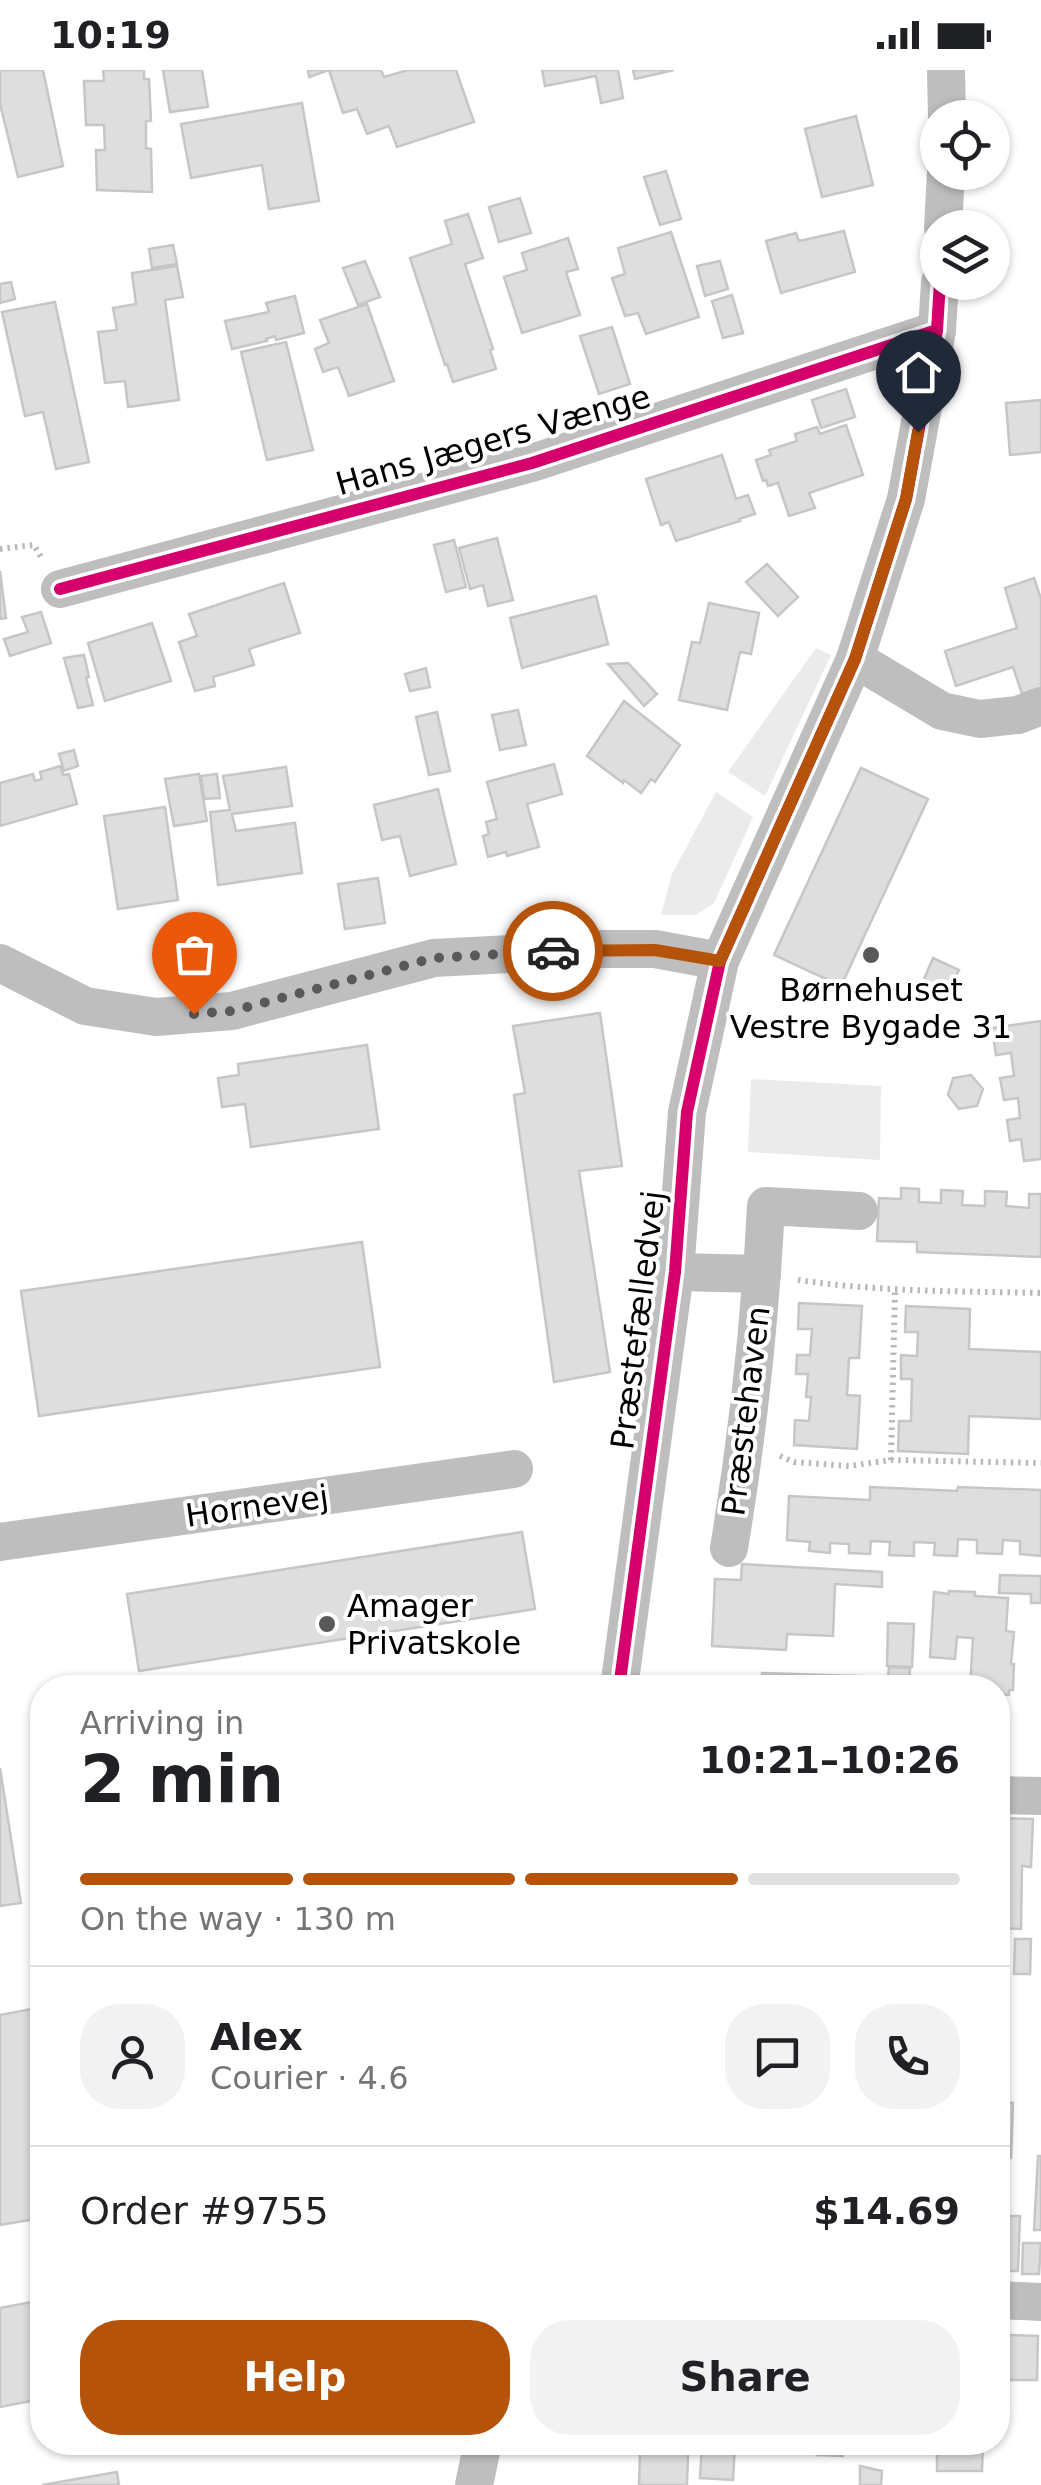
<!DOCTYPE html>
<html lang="en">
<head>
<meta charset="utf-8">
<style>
	body { margin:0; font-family:"DejaVu Sans",sans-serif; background:#f2f2f2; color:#202124; height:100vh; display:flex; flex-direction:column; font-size:38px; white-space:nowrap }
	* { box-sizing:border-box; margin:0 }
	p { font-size:32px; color:#757577 }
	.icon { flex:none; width:55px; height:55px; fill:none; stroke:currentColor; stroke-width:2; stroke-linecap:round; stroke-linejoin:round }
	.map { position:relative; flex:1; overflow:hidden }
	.drawer { position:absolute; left:30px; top:1605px; width:980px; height:780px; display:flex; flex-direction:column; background:#fff; border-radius:40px; box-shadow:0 2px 8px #0004 }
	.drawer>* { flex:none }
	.controls { position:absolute; left:920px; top:30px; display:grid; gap:20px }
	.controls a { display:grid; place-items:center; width:90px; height:90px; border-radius:50%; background:#fff; box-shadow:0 2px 8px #0004; font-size:50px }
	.pin { position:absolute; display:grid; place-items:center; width:85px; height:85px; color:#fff; margin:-102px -42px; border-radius:50% 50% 50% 0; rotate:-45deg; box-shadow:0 0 10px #0007 }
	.pin .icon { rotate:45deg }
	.courier { position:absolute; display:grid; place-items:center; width:100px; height:100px; margin:-50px; border:8px solid #b45309; border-radius:50%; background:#fff; color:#222; box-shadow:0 2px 12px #0007 }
	.headline em { font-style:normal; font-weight:800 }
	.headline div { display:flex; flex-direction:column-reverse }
	.headline { display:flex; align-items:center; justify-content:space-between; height:170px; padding:0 50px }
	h1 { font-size:65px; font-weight:800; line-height:75px }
	.bar { display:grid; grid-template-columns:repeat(4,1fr); gap:15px 10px; align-content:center; height:120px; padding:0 50px }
	.bar i { height:12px; border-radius:8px; background:#e0e0e0 }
	.bar .on { background:#b45309 }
	.bar p { grid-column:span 4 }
	.line { display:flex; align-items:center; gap:25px; padding:0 50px; border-top:2px solid #e0e0e0 }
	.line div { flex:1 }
	.round { display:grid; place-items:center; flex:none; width:105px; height:105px; border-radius:40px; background:#f2f2f2 }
	.primary-button { display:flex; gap:20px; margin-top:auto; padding:20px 50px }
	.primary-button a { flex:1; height:115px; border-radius:40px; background:#b45309; color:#fff; font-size:40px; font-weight:800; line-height:115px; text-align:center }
	.primary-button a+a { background:#f2f2f2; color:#202124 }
	.status { display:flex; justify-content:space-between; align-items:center; height:70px; padding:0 50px; background:#fff; direction:ltr }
	.status svg { height:28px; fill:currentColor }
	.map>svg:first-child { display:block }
</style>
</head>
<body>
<div class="status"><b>10:19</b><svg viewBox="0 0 49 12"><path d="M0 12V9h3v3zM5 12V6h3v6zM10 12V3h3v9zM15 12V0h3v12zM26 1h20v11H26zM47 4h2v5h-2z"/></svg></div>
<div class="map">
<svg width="1041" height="2415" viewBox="0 0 1041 2415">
	<rect width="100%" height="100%" fill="#fff"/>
	<g fill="#ebebeb">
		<path d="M816,578L831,585L765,726L728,702Z"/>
		<path d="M716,722L753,747L714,833L696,845H661L672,804Z"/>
		<path d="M751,1009L881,1016L880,1090L748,1082Z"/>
	</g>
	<g fill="#dedede" stroke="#c6c6c6" stroke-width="2.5">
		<path d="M0,0H43L63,96L18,107L0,34Z"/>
		<path d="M103,0H144V9H149L151,51H146V78L151,79L152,122L97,120L96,80H105L104,55H86L84,11H104Z"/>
		<path d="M163,0H202L208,37L170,42Z"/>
		<path d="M308,0H381L384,7L408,0H456L474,52L397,77L389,56L367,64L357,39L343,43L329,0L309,7Z"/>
		<path d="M542,0H618L623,28L601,33L596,6L545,16Z"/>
		<path d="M633,0H674L635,9Z"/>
		<path d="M302,33L319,131L269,139L262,95L191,108L181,54Z"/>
		<path d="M856,46L873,115L822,127L805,59Z"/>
		<path d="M666,101L681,149L660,155L644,107Z"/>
		<path d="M520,128L531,163L499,172L489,137Z"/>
		<path d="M468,144L483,188L465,194L493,279L490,280L496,299L453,312L447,294L445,295L410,188L452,174L445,151Z"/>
		<path d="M844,161L855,202L781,223L766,171L796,163L799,171Z"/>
		<path d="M671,162L699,247L646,264L638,243L625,246L612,208L625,204L618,178Z"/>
		<path d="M568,168L578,199L566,202L580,245L522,263L504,207L527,200L522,183Z"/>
		<path d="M173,175L177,194L152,198L149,179Z"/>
		<path d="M365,191L380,227L358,235L343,198Z"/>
		<path d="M720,191L728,219L705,226L697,196Z"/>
		<path d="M177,196L183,227L165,230L179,330L128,337L125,311L105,313L98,262L117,260L113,238L136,234L132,203Z"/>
		<path d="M11,212L15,229L0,233V214Z"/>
		<path d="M732,225L743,263L723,268L712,231Z"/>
		<path d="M295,226L304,263L276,270L275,266L266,269L267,271L232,279L225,251L269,242L266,233Z"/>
		<path d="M55,232L89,392L56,399L43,342L25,346L2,242Z"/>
		<path d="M367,234L394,311L349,326L338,297L323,302L315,279L329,273L320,250Z"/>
		<path d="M612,257L630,314L599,324L580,266Z"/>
		<path d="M286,272L313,380L267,390L241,282Z"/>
		<path d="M846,319L855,347L821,358L812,330Z"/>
		<path d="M1041,330V382L1010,385L1006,333Z"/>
		<path d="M846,355L863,405L809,423L815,438L789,446L778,413L768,416L766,410L763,411L756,390L771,385L769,380L797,371L795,364L817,357L820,364Z"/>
		<path d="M722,385L736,429L748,425L755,444L739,449L740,451L676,471L669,452L661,455L646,409Z"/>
		<path d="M497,468L513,530L488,536L483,515L470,519L459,478Z"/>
		<path d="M454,470L466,517L446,522L434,475Z"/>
		<path d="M767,494L798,527L778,546L746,512Z"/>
		<path d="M0,501L6,548L0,549Z"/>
		<path d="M1034,508L1041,529V618L1022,624L1013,597L956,616L945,581L1017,558L1005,518Z"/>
		<path d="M284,513L300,563L249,579L254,595L213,607L215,616L195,621L179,572L197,566L189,544Z"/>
		<path d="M596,526L608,574L522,598L510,548Z"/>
		<path d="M709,533L759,543L751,584L740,582L727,640L679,630L692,572L700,573Z"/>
		<path d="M41,542L51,573L10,586L4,569L28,562L22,547Z"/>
		<path d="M152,553L171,611L105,631L88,573Z"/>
		<path d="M84,585L89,607H86L93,635L78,638L64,588Z"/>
		<path d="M628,593L657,624L644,636L608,594Z"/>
		<path d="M426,598L430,617L410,621L405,604Z"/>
		<path d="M624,631L680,675L655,712L651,709L641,723L624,710L623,713L587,686Z"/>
		<path d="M518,640L526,675L500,680L492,645Z"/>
		<path d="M437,642L450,701L429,705L416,647Z"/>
		<path d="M74,680L78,696L64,701L59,684Z"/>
		<path d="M554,694L562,724L527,734L539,777L507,786L506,782L488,787L483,766L489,764L486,752L497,749L487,712Z"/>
		<path d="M60,696L63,705L69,704L77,734L0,756V713L33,704L35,711L42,709L40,702Z"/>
		<path d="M286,697L292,736L232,744L236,761L295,753L302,803L218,815L210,742L230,740L223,706Z"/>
		<path d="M861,698L928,729L841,916L774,885Z"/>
		<path d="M199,704L207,751L174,756L165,709Z"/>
		<path d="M217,704L220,728L204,729L201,706Z"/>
		<path d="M438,719L456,794L410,806L400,766L382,770L374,735Z"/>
		<path d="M165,737L178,830L118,839L104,746Z"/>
		<path d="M378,808L385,853L345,859L338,814Z"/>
		<path d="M933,888L959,900L949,921L924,909Z"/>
		<path d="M600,943L622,1096L579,1101L610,1302L554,1312L514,1025L525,1023L513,956Z"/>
		<path d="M1041,951V1089L1024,1091L1021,1069L1010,1071L1007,1050L1020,1048L1018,1028L1004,1030L1000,1008L1014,1006L1011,983L996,985L992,958Z"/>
		<path d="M367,975L379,1059L251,1077L245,1034L222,1037L218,1008L239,1005L238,994Z"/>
		<path d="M971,1005L983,1019L977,1036L959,1039L948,1025L953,1008Z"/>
		<path d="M901,1118L919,1119V1132L941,1133V1120L963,1121L962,1135L985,1136V1121L1007,1122L1006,1136L1029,1138V1124H1041V1187L917,1182V1172L877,1171L879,1128L901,1129Z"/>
		<path d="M362,1172L380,1297L39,1346L21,1221Z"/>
		<path d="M799,1233L862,1236L859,1288H849L847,1325L860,1326L857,1379L794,1375L795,1350L809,1351L811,1327H806L808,1304H796L797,1285H810L812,1259H798Z"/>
		<path d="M906,1236L970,1239L969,1279L1041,1282V1349L969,1346L968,1384L898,1381L899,1351H911L912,1309H901V1285L917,1286L918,1262H905Z"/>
		<path d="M870,1417L957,1421L958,1417L1041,1420V1486L1020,1484V1471L1003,1470L1002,1484L977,1483V1470L958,1469L957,1486L934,1485L935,1473L914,1472V1486L889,1485L890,1472L871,1471L870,1484L849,1483V1474L830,1473V1483L809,1481L810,1472L787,1470L789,1426L870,1430Z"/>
		<path d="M522,1462L535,1539L139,1601L127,1524Z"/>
		<path d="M742,1494L882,1502V1517L835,1514L833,1566L787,1564L786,1580L712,1576L715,1509L741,1510Z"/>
		<path d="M1000,1505L1041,1506V1533H1031V1524L999,1523Z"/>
		<path d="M949,1521L975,1522V1526L1008,1528L1006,1561L1014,1562L1011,1594H1014L1013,1620H1009V1625L998,1624V1618H970L973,1568L957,1567L955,1589L930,1587L934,1522L949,1524Z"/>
		<path d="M888,1553L914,1554L912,1597L887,1596Z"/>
		<path d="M889,1597L910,1598L909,1618H742L743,1607L762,1608V1603L888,1607Z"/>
		<path d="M0,1698L21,1833L0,1836Z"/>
		<path d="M1000,1748L1033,1749L1031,1797L1022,1796L1021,1859L998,1858Z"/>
		<path d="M1015,1869H1031L1030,1904H1014Z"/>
		<path d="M42,1937V2148L0,2155V1945Z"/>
		<path d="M998,2032L1013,2033L1011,2088L998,2087Z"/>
		<path d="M1038,2086H1041V2160H1034Z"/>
		<path d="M1003,2146H1020L1018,2201H1000Z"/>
		<path d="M1023,2173H1041L1039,2204H1022Z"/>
		<path d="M42,2230V2329L0,2337V2238Z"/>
		<path d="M998,2259H1006L1004,2320H998Z"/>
		<path d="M1008,2265L1038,2266L1037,2310H1006Z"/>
		<path d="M702,2372L735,2374L733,2410L700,2408Z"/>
		<path d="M789,2372H867L866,2382L844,2381L843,2386L817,2385V2382L788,2380Z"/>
		<path d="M937,2372H983L982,2401H937Z"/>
		<path d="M665,2377L677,2378V2383L688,2384L687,2415H639L640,2382H665Z"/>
		<path d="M860,2396L882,2401L881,2415H860Z"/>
		<path d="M117,2402L119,2415H42Z"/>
	</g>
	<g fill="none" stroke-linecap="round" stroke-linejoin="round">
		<g stroke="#b9b9b9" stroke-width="6" stroke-dasharray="2.5 5" stroke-linecap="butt">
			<path d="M0,479L34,475L41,487"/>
			<path d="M798,1210C878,1222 960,1221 1041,1223"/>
			<path d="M780,1386L794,1392L849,1396L891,1390L1041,1393"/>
			<path d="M891,1390L895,1219"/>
		</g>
		<g stroke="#bebebe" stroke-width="38">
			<path d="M946,0L947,48"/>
			<path d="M943,158L946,102"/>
			<path d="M60,519L532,393L937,260"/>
			<path d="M855,589L942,641L980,649L1018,645L1041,636"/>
			<path d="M0,893L85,936L156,947L232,941L434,888L602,879H655L720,891"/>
			<path d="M675,1202L762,1204"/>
			<path d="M0,1472L514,1399"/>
			<path d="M729,1478C748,1364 760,1252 766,1136L859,1141"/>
			<path d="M619,1618L675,1202L687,1042L720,891L855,589L906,429L937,260L940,212"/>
			<path d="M998,1725L1041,1726"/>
			<path d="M998,2230L1041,2232"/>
			<path d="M474,2415L483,2372"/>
		</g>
		<g stroke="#fff" stroke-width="19">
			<g id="cycleway">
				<path d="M60,519L532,393L937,260"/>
				<path d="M619,1618L675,1202L687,1042L720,891L855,589L906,429L937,260L940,212"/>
			</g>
		</g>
		<use href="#cycleway" stroke="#d6006c" stroke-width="12"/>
	</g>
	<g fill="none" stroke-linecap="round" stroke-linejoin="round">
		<path stroke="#595959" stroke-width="10" stroke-dasharray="0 18" d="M194,944L232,941L434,888L553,881"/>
		<path stroke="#b45309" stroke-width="12" d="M553,881L655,880L720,891L855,589L906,429L918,362"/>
	</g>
	<g fill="#595959" stroke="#fff" stroke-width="4">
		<circle cx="871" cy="885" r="10"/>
		<circle cx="327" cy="1554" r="10"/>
	</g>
	<g text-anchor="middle" stroke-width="8" stroke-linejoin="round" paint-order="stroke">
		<g font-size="32" fill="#000" stroke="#fff">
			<text transform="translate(493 370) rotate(-16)" y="11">Hans Jægers Vænge</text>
			<text transform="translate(638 1250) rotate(-83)" y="11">Præstefælledvej</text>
			<text transform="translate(746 1341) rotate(-83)" y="11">Præstehaven</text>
			<text transform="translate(257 1436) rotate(-8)" y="11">Hornevej</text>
		</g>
		<g font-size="32" fill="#000" stroke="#fff">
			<text x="871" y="931">Børnehuset<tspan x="871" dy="37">Vestre Bygade 31</tspan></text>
			<text x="347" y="1547" text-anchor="start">Amager<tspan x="347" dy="37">Privatskole</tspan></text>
		</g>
	</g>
</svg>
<div class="controls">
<a><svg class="icon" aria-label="locate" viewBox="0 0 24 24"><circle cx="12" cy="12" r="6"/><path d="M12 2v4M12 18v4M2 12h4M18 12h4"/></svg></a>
<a><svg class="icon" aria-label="layers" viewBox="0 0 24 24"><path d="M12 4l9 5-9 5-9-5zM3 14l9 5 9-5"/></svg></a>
</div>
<div class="pin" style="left:194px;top:944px;background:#ea580c"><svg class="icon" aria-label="bag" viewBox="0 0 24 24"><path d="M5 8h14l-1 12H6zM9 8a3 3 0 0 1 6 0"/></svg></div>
<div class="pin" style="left:918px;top:362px;background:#1f2937"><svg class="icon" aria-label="home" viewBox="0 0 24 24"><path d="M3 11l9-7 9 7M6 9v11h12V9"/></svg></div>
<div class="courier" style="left:553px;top:881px"><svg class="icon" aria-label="car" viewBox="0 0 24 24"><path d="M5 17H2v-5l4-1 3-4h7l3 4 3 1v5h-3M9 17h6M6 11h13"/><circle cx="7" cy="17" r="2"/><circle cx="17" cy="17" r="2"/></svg></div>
<section class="drawer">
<div class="headline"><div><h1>2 min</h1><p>Arriving in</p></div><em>10:21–10:26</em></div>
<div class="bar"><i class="on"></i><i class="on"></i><i class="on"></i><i></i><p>On the way · 130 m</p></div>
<div class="line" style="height:180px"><a class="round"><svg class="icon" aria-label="person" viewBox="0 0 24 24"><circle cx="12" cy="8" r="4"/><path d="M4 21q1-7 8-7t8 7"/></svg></a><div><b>Alex</b><p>Courier · 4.6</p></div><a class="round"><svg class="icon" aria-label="chat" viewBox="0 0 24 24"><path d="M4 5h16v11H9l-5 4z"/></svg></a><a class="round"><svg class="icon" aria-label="phone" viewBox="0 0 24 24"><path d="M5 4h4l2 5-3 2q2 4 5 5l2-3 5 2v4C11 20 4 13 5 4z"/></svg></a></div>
<div class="line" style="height:130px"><div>Order #9755</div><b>$14.69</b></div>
<div class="primary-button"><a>Help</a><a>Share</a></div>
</section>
</div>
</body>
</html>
